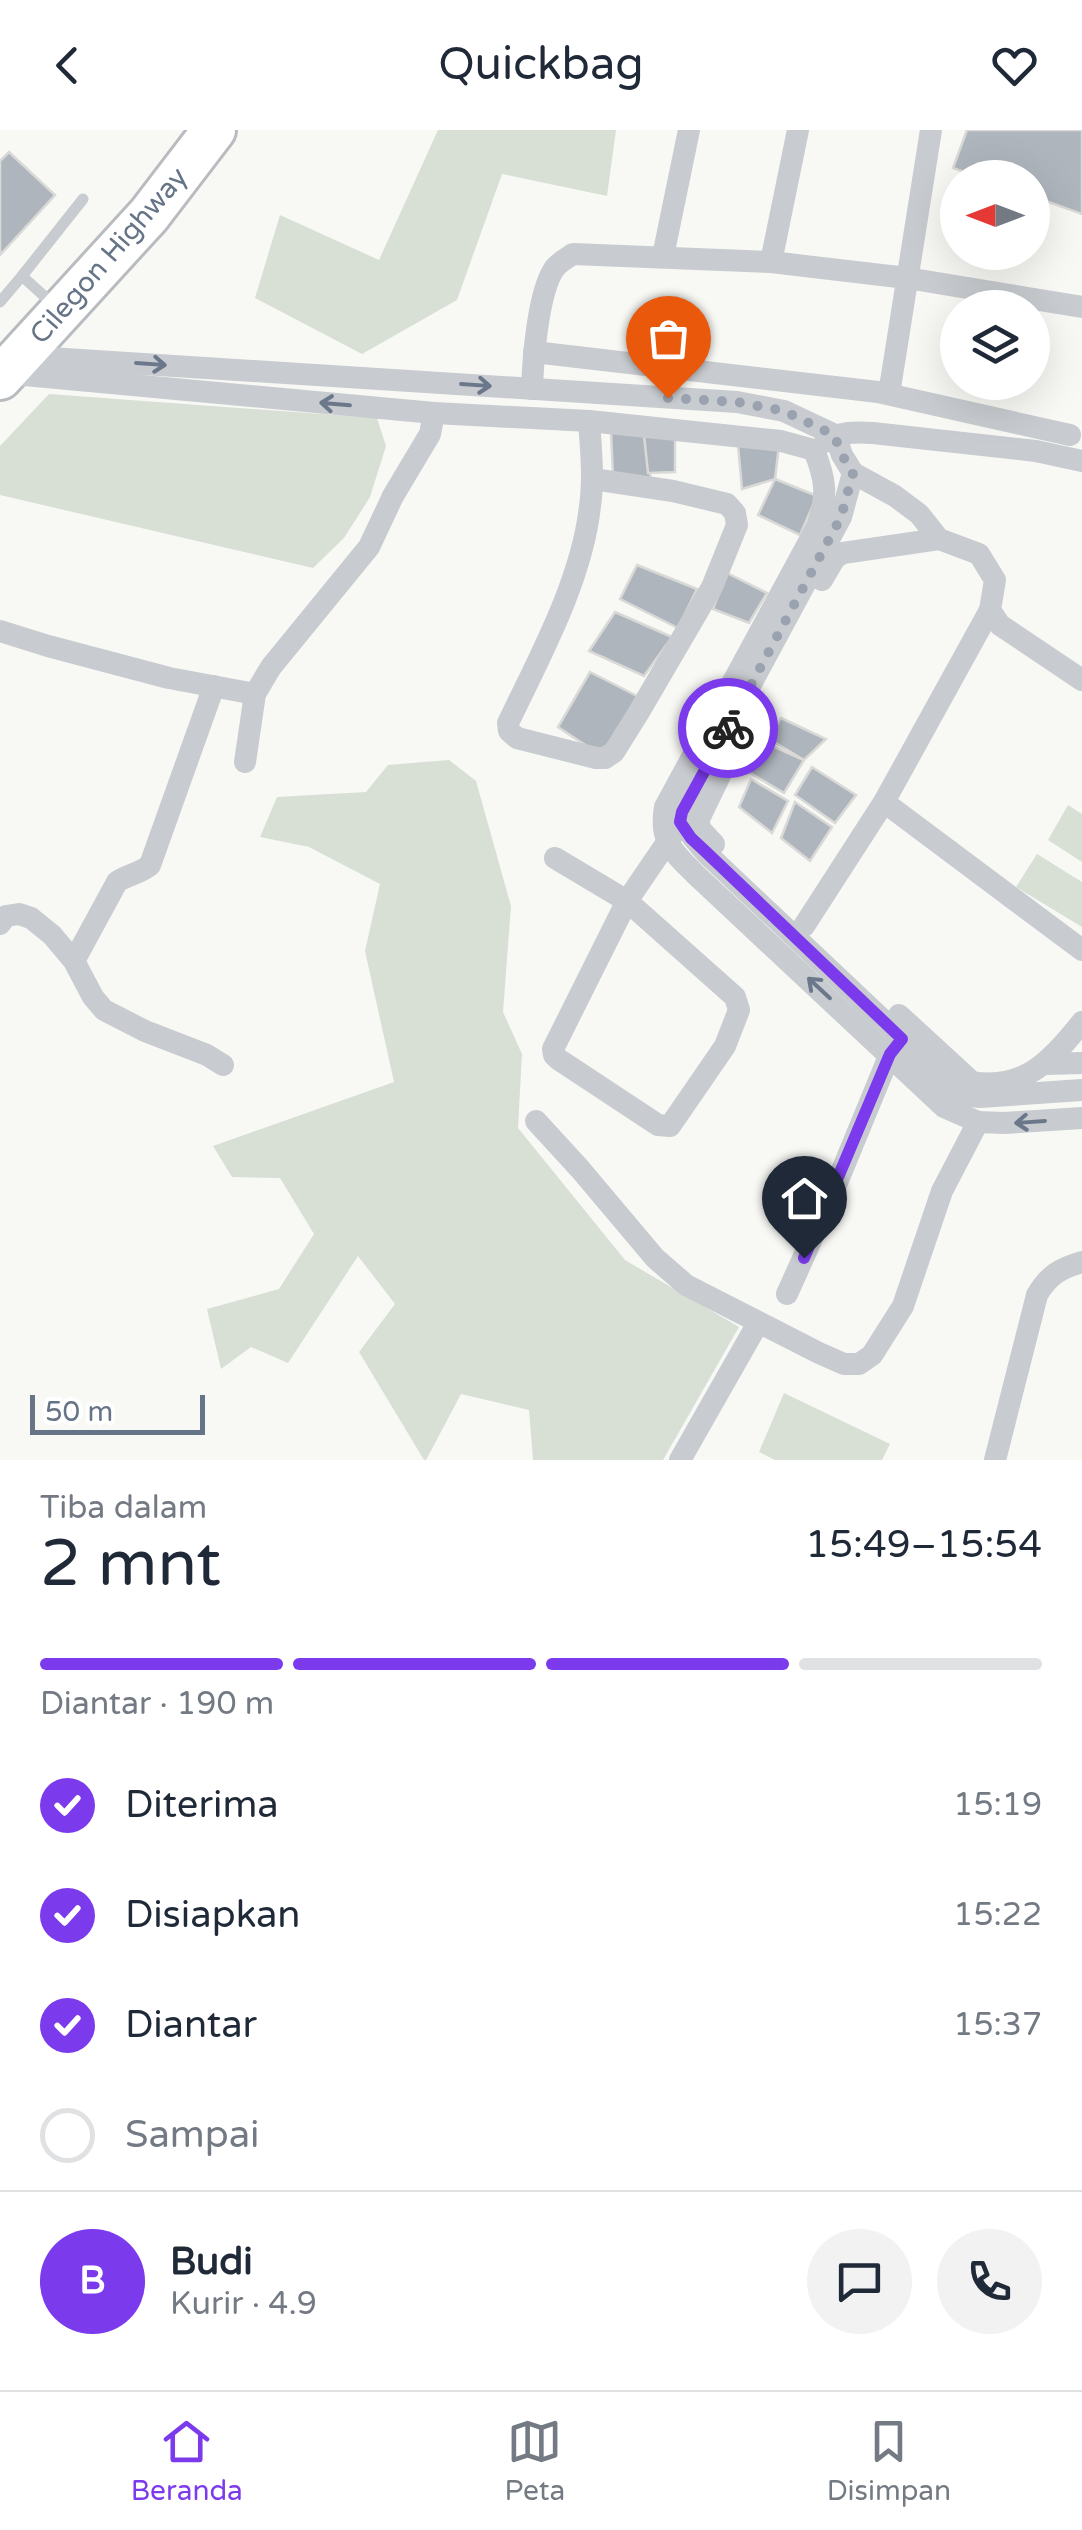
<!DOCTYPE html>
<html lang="id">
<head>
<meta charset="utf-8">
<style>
	body { margin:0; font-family:"Varela Round",sans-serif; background:#f2f2f3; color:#1f2937; height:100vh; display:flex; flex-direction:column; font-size:38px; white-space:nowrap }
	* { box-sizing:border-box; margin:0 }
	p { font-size:32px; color:#747a83 }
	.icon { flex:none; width:55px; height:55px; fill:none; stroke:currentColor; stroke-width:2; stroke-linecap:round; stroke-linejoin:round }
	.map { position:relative; height:1330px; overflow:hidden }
	.details { display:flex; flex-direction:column; background:#fff; flex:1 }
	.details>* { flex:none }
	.needle { width:65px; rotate:270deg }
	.fabs { position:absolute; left:940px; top:30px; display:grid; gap:20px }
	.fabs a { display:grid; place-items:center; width:110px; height:110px; border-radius:50%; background:#fff; box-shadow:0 10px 40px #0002; font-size:50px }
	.scale { position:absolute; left:30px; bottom:25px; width:175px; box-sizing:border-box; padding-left:10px; border:5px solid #667487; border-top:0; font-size:28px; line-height:35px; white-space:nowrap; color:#667487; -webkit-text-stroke:8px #fff; paint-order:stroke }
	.pin { position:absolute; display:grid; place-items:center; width:85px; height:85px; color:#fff; margin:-102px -42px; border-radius:50% 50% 50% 0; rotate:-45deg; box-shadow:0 0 10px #0007 }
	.pin .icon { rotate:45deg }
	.courier { position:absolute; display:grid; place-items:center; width:100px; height:100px; margin:-50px; border:8px solid #7c3aed; border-radius:50%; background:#fff; color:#222; box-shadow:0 2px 12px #0007 }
	.head em { font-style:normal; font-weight:600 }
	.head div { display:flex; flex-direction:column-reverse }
	.head { display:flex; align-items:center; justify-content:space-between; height:170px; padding:0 40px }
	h1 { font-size:65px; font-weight:600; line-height:75px }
	.bar { display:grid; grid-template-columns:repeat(4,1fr); gap:15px 10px; align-content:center; height:120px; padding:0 40px }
	.bar i { height:12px; border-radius:8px; background:#e0e1e3 }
	.bar .current { background:#7c3aed }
	.bar p { grid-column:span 4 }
	.line { display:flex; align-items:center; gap:25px; padding:0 40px; border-top:2px solid #e0e1e3 }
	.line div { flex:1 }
	.round { display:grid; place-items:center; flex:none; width:105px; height:105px; border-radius:52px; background:#f2f2f3 }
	ol { padding:0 40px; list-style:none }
	li { display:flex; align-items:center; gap:30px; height:110px }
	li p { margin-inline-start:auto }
	li .icon { padding:10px; border-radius:50%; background:#7c3aed; color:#fff; stroke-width:4 }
	li:last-child { color:#747a83 }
	li i { width:55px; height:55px; border:5px solid #e0e1e3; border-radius:50% }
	header { display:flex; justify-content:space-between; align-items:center; height:130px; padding:0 40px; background:#fff; font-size:45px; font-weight:600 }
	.menu { display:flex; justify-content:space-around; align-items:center; height:140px; border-top:2px solid #e0e1e3; background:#fff; font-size:28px; color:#747a83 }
	.menu a { display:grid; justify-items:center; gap:5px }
	.menu .current { color:#7c3aed }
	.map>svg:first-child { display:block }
</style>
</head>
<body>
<header><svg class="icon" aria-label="back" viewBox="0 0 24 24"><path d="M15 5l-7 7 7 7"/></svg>Quickbag<svg class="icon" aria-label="heart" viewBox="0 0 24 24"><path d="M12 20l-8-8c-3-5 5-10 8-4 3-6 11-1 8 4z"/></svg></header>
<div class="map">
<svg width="1082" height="1330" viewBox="0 0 1082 1330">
	<rect width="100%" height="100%" fill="#f8f8f5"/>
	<g fill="#d8e0d6">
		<path d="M438,0H616L607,66L502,44L457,170L362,224L255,168L280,85L379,130Z"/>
		<path d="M49,264L377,288L386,316L370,367L344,408L313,438L0,365V316Z"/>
		<path d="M449,630L476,651L511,776L503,882L522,924L518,998L625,1130L739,1197L663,1330H533L529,1280L461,1264L426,1330H424L359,1222L395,1174L358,1126L288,1233L251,1217L221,1239L207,1179L279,1159L314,1104L280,1048L232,1047L213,1016L394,952L365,821L380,754L309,717L260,707L277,667L366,662L388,635Z"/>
		<path d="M1068,675L1082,684V732L1048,710Z"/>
		<path d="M1037,724L1082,752V797L1016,757Z"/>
		<path d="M784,1263L890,1314L882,1330H775L759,1322Z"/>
	</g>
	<g fill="#aeb5bc" stroke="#d9dad7" stroke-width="2.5">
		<path d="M967,0H1082V84L1032,66V48H981L953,38Z"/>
		<path d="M9,22L55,65L0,125V31Z"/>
		<path d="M611,302L644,305L651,349L613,345Z"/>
		<path d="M644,305L675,307V342L648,343Z"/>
		<path d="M738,315L779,316L775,349L742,359Z"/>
		<path d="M775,349L817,366L800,405L758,385Z"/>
		<path d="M637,435L697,459L678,498L620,469Z"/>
		<path d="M727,443L767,463L749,493L713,479Z"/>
		<path d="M615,482L672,507L644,546L589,521Z"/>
		<path d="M590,542L637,566L605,628L558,597Z"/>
		<path d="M781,588L826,609L804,630L769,609Z"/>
		<path d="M763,612L804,630L784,663L745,640Z"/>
		<path d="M812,637L856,665L835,693L795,665Z"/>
		<path d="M751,649L788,671L772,703L739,677Z"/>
		<path d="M795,672L832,697L810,731L781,708Z"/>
	</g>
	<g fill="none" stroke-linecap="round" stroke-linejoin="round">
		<g stroke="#b8bbbf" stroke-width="48">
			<path id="highway" d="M0,248L149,85L214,0"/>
		</g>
		<g stroke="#c8cbcf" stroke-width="11">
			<path d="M22,146L83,69"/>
			<path d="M0,172L22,146L54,175"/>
		</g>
		<g stroke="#c8cbcf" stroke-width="22">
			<path d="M663,126L689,0"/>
			<path d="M771,132L798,0"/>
			<path d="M534,222L878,262L1070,305"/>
			<path d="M19,226L737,272L784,281L835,305L842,325L853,343L841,387L682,682L681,693L706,723L903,909L951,960L962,965L980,967L1082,960"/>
			<path d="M3,243L434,283L589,291L781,311L814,320"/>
			<path d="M532,259C533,229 538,163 554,139C558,133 567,128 573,124L771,132L907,148L1082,177"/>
			<path d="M889,264L931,0"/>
			<path d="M589,291C591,319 594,348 590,376C582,450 540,526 508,593L509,601L517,608L596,628H605L614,622L639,582L712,457L737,395L735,383L727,374L673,361L593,349"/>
			<path d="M825,312C840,301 856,302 873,303L1036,321L1082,331"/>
			<path d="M814,320C826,350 828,366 817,397L665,677C659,710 672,721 695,744L944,977L978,992L1004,993L1082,988"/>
			<path d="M853,343L895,366L919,384L939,409L979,424L995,450L990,480L1000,495L1082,550"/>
			<path d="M822,450L835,428L843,423L939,409"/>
			<path d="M0,501L48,516L169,548L255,564"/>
			<path d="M245,632L255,564L271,537L369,417L393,366L430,304L434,283"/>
			<path d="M884,672L1082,820"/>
			<path d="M714,714L701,700L698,691L726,633"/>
			<path d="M555,728L627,771L735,867L739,880L725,916L670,996L658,995L558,929L554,925L553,919L627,771L674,702"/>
			<path d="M0,794L6,786L19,784L31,788L52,805L74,831L93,867L104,880L145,901L207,925L223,935"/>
			<path d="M804,796L884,672L990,480"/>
			<path d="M74,831L117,752C128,744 140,744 150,735L214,556"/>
			<path d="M899,885L972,952C1024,961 1052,930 1082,892"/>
			<path d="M1046,934L1082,933"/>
			<path d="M536,991L580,1039L655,1128L686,1155L819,1223L844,1234H859L872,1225L903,1176L942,1061L978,992"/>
			<path d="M787,1164L836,1055L890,924L897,916"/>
			<path d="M680,1330L758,1193"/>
			<path d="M995,1330L1037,1165C1048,1146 1060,1138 1082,1132"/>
		</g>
		<use href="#highway" stroke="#fff" stroke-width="42"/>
	</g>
	<defs><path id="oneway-shaft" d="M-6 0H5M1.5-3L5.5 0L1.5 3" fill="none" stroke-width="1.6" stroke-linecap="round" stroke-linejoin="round" transform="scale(2.5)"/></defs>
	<g stroke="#6b788b">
		<use href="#oneway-shaft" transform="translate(151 234) rotate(4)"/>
		<use href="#oneway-shaft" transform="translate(476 255) rotate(4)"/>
		<use href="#oneway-shaft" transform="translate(335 274) rotate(-175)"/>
		<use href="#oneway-shaft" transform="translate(819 858) rotate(-137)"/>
		<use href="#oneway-shaft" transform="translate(1030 992) rotate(176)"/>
	</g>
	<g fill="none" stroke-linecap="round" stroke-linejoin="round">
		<path stroke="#99a2ae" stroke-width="10" stroke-dasharray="0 18" d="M668,268L737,272L784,281L834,305L842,325L853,343L841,387L728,598"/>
		<path stroke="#7c3aed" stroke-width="12" d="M728,598L682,682L680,692L691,708L706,722L902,909L890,924L804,1128"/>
	</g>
	<g text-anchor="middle" stroke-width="10" stroke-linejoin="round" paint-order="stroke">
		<g font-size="28" fill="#667487" stroke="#fff">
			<text transform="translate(108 125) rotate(-49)" y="10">Cilegon Highway</text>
		</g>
	</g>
</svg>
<div class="fabs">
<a><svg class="needle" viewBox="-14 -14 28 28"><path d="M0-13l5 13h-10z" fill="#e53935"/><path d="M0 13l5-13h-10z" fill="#747a83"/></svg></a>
<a><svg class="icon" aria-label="layers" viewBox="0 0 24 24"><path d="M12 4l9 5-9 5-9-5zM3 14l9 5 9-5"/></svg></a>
</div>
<div class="scale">50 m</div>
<div class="pin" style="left:668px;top:268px;background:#ea580c"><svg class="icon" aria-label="bag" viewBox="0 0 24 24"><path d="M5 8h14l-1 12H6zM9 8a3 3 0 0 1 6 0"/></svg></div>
<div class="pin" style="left:804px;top:1128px;background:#1f2937"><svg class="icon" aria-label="home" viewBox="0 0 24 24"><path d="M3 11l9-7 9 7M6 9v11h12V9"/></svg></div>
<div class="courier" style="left:728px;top:598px"><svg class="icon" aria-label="bike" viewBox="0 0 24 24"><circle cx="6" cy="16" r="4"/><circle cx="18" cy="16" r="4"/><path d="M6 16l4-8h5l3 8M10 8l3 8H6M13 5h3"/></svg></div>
</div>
<section class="details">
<div class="head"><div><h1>2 mnt</h1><p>Tiba dalam</p></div><em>15:49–15:54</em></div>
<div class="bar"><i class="current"></i><i class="current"></i><i class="current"></i><i></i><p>Diantar · 190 m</p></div>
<ol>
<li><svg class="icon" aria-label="check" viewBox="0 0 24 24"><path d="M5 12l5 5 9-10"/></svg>Diterima<p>15:19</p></li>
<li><svg class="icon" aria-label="check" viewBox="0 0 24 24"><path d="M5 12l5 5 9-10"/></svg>Disiapkan<p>15:22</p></li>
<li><svg class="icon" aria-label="check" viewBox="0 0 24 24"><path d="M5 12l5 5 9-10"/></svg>Diantar<p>15:37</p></li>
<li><i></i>Sampai</li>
</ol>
<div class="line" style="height:180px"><b class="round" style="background:#7c3aed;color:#fff">B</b><div><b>Budi</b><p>Kurir · 4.9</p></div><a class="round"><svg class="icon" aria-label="chat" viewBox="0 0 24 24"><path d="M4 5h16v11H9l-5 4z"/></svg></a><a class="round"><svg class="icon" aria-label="phone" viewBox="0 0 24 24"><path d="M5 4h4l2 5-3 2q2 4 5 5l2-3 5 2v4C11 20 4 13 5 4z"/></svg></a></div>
</section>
<nav class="menu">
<a class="current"><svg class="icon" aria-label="home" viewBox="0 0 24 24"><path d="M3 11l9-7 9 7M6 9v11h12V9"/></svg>Beranda</a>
<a><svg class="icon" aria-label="map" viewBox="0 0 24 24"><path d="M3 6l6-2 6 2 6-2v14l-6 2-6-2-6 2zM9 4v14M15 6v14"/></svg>Peta</a>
<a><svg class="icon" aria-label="saved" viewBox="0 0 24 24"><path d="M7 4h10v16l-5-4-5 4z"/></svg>Disimpan</a>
</nav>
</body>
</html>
